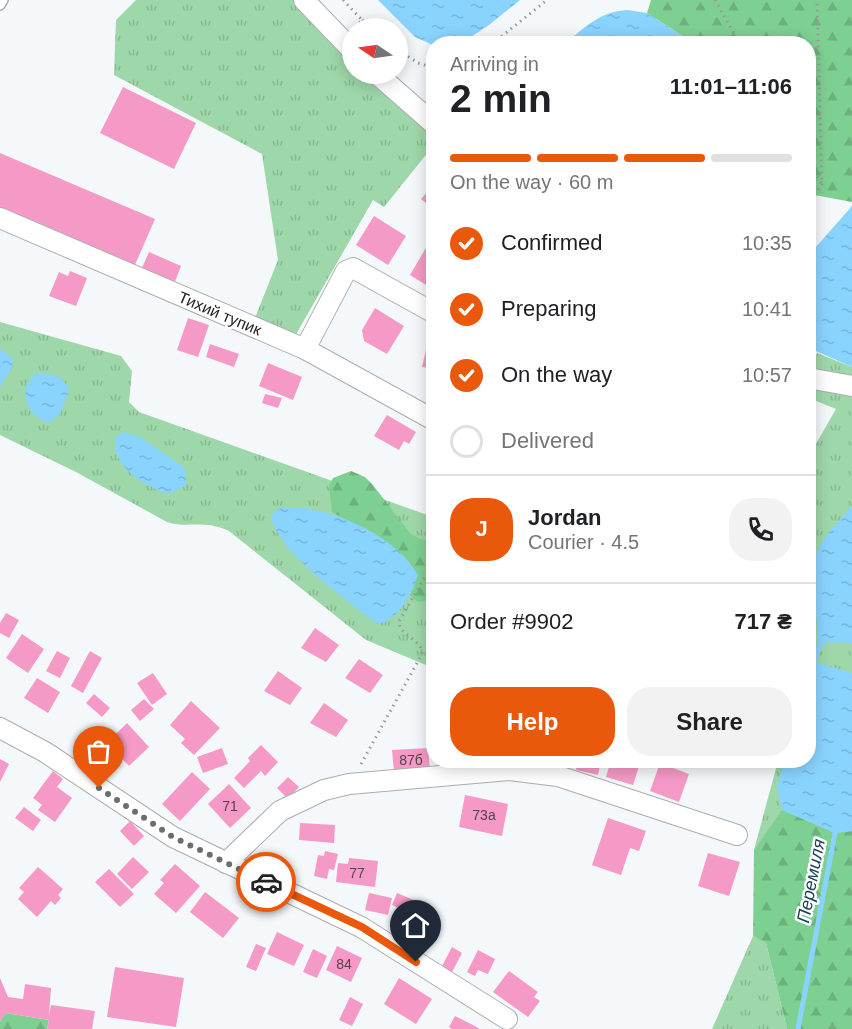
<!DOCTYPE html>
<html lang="en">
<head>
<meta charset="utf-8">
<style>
	body { margin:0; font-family:Arial,sans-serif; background:#f2f2f2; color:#202124; height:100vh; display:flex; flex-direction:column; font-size:22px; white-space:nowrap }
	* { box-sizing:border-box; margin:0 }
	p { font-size:20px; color:#757577 }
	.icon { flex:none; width:33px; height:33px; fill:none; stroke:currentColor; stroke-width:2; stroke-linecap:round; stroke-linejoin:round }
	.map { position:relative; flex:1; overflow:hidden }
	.drawer { position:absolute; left:426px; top:36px; width:390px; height:732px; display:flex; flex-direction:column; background:#fff; border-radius:24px; box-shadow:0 3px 15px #0003 }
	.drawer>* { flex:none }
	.needle { width:39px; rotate:283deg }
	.fabs { position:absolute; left:342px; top:18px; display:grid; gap:12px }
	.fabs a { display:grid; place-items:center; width:66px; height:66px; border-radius:50%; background:#fff; box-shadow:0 3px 15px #0003; font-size:30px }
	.pin { position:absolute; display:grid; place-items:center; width:51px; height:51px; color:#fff; margin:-62px -26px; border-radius:50% 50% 50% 0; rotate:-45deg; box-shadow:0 0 6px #0007 }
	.pin .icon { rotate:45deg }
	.courier { position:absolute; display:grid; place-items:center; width:60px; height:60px; margin:-30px; border:4px solid #ea580c; border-radius:50%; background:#fff; color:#222; box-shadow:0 2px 8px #0007 }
	.overview em { font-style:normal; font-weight:700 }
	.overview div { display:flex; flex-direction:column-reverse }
	.overview { display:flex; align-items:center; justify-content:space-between; height:102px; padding:0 24px }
	h1 { font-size:39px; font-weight:700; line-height:45px }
	.bar { display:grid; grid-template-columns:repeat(4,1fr); gap:9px 6px; align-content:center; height:72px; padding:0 24px }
	.bar i { height:8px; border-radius:4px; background:#e0e0e0 }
	.bar .active { background:#ea580c }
	.bar p { grid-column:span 4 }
	.line { display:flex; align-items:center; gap:15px; padding:0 24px; border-top:2px solid #e0e0e0 }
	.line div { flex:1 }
	.round { display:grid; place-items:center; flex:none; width:63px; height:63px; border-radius:24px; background:#f2f2f2 }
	ol { padding:0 24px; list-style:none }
	li { display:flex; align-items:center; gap:18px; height:66px }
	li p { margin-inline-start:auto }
	li .icon { padding:6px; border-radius:50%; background:#ea580c; color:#fff; stroke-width:4 }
	li:last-child { color:#757577 }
	li i { width:33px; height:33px; border:3px solid #e0e0e0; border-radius:50% }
	.primary-button { display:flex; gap:12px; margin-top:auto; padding:12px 24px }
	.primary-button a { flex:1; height:69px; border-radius:24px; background:#ea580c; color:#fff; font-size:24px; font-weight:700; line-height:69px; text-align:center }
	.primary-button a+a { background:#f2f2f2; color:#202124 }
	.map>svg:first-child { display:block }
</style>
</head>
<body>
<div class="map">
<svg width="852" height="1029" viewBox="0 0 852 1029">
	<defs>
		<pattern id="grass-tufts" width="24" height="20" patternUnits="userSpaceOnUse" patternTransform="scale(1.5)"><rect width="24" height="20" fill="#9ed7a9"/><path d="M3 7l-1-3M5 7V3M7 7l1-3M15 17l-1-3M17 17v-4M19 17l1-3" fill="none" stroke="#88b891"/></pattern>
		<pattern id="forest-firs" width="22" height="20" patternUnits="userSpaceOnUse" patternTransform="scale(1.5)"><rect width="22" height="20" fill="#7ed092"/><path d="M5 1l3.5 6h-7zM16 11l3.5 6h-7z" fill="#6db27e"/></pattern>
		<pattern id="water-ripples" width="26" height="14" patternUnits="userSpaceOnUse" patternTransform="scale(1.5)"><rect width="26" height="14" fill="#89d4ff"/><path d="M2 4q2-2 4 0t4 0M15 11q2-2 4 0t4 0" fill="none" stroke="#76b6da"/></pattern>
	</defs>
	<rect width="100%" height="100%" fill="#f5f8fa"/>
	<g fill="url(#grass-tufts)">
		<path d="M136,0H304L352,50V74H377L433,124V146L384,207L373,200L291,343L255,318L278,260L262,154L114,75L116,20Z"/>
		<path d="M0,322L121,356L132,371L129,402L139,412L433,517V668L366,640L229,531C202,519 188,529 167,522L76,472L0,435Z"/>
		<path d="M817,353L852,367V831L754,850L778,761L808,760L809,456L836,409L809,398V374Z"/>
		<path d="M753,936L766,943L787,1029H712Z"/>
	</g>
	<g fill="url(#forest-firs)">
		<path d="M651,0H852V202L809,194L808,44L693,43L647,13Z"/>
		<path d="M351,471L365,477L372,484L411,534L420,539L433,542V600L418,602L409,595L414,588L393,546L332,512L329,486L333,478Z"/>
		<path d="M782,810L835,833L852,831V1029H787L766,943L753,936L754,850Z"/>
		<path d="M6,1013L49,1020L47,1029H0V1021Z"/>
	</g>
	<g fill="url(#water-ripples)">
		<path d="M378,0H520L489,25L463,42L433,45L415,37Z"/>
		<path d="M627,10L647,13L693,43H566C586,26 600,12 627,10Z"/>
		<path d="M852,206V367L809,348L808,256Z"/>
		<path d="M0,349L13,358L12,368L0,387Z"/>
		<path d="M38,372L58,376L70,388L60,414L49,423C24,415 16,388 38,372Z"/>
		<path d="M123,432L140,437L185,468L186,486L168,494C144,486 112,467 115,438Z"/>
		<path d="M852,506V643L827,642L816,653C821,625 809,575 816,555C822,536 840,521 852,506Z"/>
		<path d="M287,507C332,507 395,535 418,575C412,593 398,622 377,624C349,601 275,551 271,515L278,509Z"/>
		<path d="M809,660L852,673V831L835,833L782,810L777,788L784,761L808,760Z"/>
	</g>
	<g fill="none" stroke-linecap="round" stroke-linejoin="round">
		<g stroke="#89d4ff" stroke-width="5">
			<path d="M812,667L819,647"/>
			<path d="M798,1029L835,833L834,826"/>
		</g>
	</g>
	<g fill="#f59ac6">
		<path d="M123,87L196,123L174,169L100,133Z"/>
		<path d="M0,153L155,219L134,267L0,209Z"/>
		<path d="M434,184V210L421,199Z"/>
		<path d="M374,216L406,236L388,265L356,245Z"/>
		<path d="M427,246L434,250V290L410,275Z"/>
		<path d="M149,252L181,266L174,284L141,270Z"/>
		<path d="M70,271L87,278L76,306L49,296L59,272L68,276Z"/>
		<path d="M375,308L404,326L387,354L364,341L362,330Z"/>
		<path d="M188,318L209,325L198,357L177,350Z"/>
		<path d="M428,341L434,342V376L427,374L429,368L422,367Z"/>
		<path d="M210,344L239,354L234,367L206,357Z"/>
		<path d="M268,363L302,377L293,400L259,386Z"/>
		<path d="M265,394L282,398L278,408L262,403Z"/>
		<path d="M387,415L416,432L409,444L404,441L399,450L374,436Z"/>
		<path d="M6,613L19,620L9,638L0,633V623Z"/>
		<path d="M315,628L339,645L326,662L301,648Z"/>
		<path d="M22,634L44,649L28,673L6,658Z"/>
		<path d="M57,651L70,658L60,678L46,671Z"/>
		<path d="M90,651L102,658L83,693L71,686Z"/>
		<path d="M359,659L383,675L370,693L345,678Z"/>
		<path d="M278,671L302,688L290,705L264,691Z"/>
		<path d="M153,673L167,694L152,705L137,683Z"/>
		<path d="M37,678L60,692L48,713L24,698Z"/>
		<path d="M94,694L110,708L102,717L86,703Z"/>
		<path d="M144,699L154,709L140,721L131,710Z"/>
		<path d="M191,701L220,728L194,755L181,743L185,739L170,725Z"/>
		<path d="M324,703L348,720L336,737L310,723Z"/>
		<path d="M127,723L149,747L129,766L107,743Z"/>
		<path d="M261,745L278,762L265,776L261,771L244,788L234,778L250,761L248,758Z"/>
		<path d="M222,748L228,764L203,773L197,757Z"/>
		<path d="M428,748L430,770L394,772L392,750Z"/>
		<path d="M0,759L9,764L0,782Z"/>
		<path d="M540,760H567L565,768Z"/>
		<path d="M578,760H601L598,775L576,770Z"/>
		<path d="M611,760H641L633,785L606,777Z"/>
		<path d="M660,763L689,774L679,802L650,791Z"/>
		<path d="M53,771L63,779L57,787L72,798L55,822L38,810L42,805L33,798Z"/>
		<path d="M192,772L210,789L180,821L162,804Z"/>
		<path d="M288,777L299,787L288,799L277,788Z"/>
		<path d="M229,784L251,808L230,828L208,804Z"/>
		<path d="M465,795L508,804L502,836L459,827Z"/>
		<path d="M24,807L41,820L33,831L15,818Z"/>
		<path d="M608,818L646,831L639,851L630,848L621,875L592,865Z"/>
		<path d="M130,821L144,836L134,846L120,831Z"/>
		<path d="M300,823L335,825L334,843L299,840Z"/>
		<path d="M325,851L338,854L334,870L329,869L327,879L314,876L318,855L324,856Z"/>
		<path d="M708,853L740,862L729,896L698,886Z"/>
		<path d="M133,857L149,872L132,889L117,874Z"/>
		<path d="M349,858L378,861L375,887L336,882L338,863L348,864Z"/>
		<path d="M258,863L273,866L272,873L257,869Z"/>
		<path d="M175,864L200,886L176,913L154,894L164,883L160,880Z"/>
		<path d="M38,867L63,889L58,895L61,898L55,905L51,901L37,917L18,899L24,892L19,888Z"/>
		<path d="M109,869L134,894L120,907L95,882Z"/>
		<path d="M205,892L239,918L223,938L190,912Z"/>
		<path d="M369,893L392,898L388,915L365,910Z"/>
		<path d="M397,893L416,901L410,913L392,905Z"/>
		<path d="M419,909L436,918L428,934L411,925Z"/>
		<path d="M277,932L304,945L294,966L267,954Z"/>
		<path d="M256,944L266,948L256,971L246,967Z"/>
		<path d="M337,946L362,958L351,982L326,970Z"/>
		<path d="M452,947L462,953L451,974L441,968Z"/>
		<path d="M313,949L327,956L317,978L303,972Z"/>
		<path d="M478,950L495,959L488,974L478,970L475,976L467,972Z"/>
		<path d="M115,967L184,978L176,1027L107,1017Z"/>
		<path d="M509,971L538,992L534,997L540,1001L528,1017L493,992Z"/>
		<path d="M0,978L8,997L23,999L25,984L51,988L49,1016L51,1005L95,1011L92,1029H47L49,1020L6,1013L0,1021Z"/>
		<path d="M399,978L432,999L416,1024L384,1004Z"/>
		<path d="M350,997L363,1004L352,1026L339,1020Z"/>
		<path d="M455,1016L471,1024L480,1029H452L449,1027Z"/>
	</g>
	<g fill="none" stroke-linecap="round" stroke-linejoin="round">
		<g stroke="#abadaf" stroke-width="12">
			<path id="lane" d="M0,5L3,0"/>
		</g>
		<g stroke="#abadaf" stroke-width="22">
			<g id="street">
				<path d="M304,0L352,50"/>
				<path d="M377,74L434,124"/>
				<path d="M0,218L305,349L434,420"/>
				<path d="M305,349L346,271L353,268L434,313"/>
				<path d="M808,378L852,386"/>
				<path d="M0,728L45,752L173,837L361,927L507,1019"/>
				<path d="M226,863L280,811L324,790L349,784L509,770L558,776L737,835"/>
			</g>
		</g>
		<g stroke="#97999a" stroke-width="3" stroke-dasharray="1.5 4.5" stroke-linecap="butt">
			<path d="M343,0L362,20L355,27"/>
			<path d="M715,0L740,44"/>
			<path d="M362,20L372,28"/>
			<path d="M492,44L547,0"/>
			<path d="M398,50L418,63L434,68"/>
			<path d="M808,161L821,183"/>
			<path d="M808,205L822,184L817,0"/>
			<path d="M361,764L422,654C422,638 399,637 399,621L425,577L434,572"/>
		</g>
		<use href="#lane" stroke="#fff" stroke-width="9"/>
		<use href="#street" stroke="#fff" stroke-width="20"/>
	</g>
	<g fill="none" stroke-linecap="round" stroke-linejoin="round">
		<path stroke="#6c6e6e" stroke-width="6" stroke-dasharray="0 10.8" d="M99,788L173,837L266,882"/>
		<path stroke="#ea580c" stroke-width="8" d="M266,882L362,927L416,962"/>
	</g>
	<g text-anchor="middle" stroke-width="5" stroke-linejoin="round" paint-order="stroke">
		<g font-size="14" fill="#57414c">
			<text x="411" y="765">87б</text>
			<text x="230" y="811">71</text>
			<text x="484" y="820">73а</text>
			<text x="357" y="878">77</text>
			<text x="344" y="969">84</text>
		</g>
		<g font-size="16" fill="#222323" stroke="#fff">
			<text transform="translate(220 313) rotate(23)" y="6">Тихий тупик</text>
		</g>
		<g font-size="18" font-style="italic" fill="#184359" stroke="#fff">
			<text transform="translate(811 881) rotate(-79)" y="6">Перемиля</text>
		</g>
	</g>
</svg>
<div class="fabs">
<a><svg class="needle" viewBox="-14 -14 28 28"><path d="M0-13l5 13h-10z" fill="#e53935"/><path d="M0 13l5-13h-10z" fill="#757577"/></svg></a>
</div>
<div class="pin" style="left:99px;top:788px;background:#ea580c"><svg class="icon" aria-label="bag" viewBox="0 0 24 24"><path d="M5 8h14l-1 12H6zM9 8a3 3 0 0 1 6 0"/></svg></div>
<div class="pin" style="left:416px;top:962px;background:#1f2937"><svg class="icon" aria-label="home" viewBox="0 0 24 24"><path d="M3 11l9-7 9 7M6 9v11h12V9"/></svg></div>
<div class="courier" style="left:266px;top:882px"><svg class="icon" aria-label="car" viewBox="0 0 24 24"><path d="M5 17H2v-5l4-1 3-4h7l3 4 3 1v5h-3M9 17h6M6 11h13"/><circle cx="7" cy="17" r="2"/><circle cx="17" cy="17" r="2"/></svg></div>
<section class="drawer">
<div class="overview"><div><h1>2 min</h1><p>Arriving in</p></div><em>11:01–11:06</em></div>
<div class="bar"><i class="active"></i><i class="active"></i><i class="active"></i><i></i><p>On the way · 60 m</p></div>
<ol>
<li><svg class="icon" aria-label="check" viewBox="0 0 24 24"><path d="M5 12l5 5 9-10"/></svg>Confirmed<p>10:35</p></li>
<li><svg class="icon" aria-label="check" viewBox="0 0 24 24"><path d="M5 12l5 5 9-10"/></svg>Preparing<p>10:41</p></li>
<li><svg class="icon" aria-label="check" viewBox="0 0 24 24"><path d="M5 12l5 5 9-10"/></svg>On the way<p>10:57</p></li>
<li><i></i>Delivered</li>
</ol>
<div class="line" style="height:108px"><b class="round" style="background:#ea580c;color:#fff">J</b><div><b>Jordan</b><p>Courier · 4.5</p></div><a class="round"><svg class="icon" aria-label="phone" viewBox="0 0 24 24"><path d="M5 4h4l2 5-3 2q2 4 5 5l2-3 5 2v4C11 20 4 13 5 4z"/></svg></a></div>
<div class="line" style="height:78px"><div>Order #9902</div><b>717 ₴</b></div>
<div class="primary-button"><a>Help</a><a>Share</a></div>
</section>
</div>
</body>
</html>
